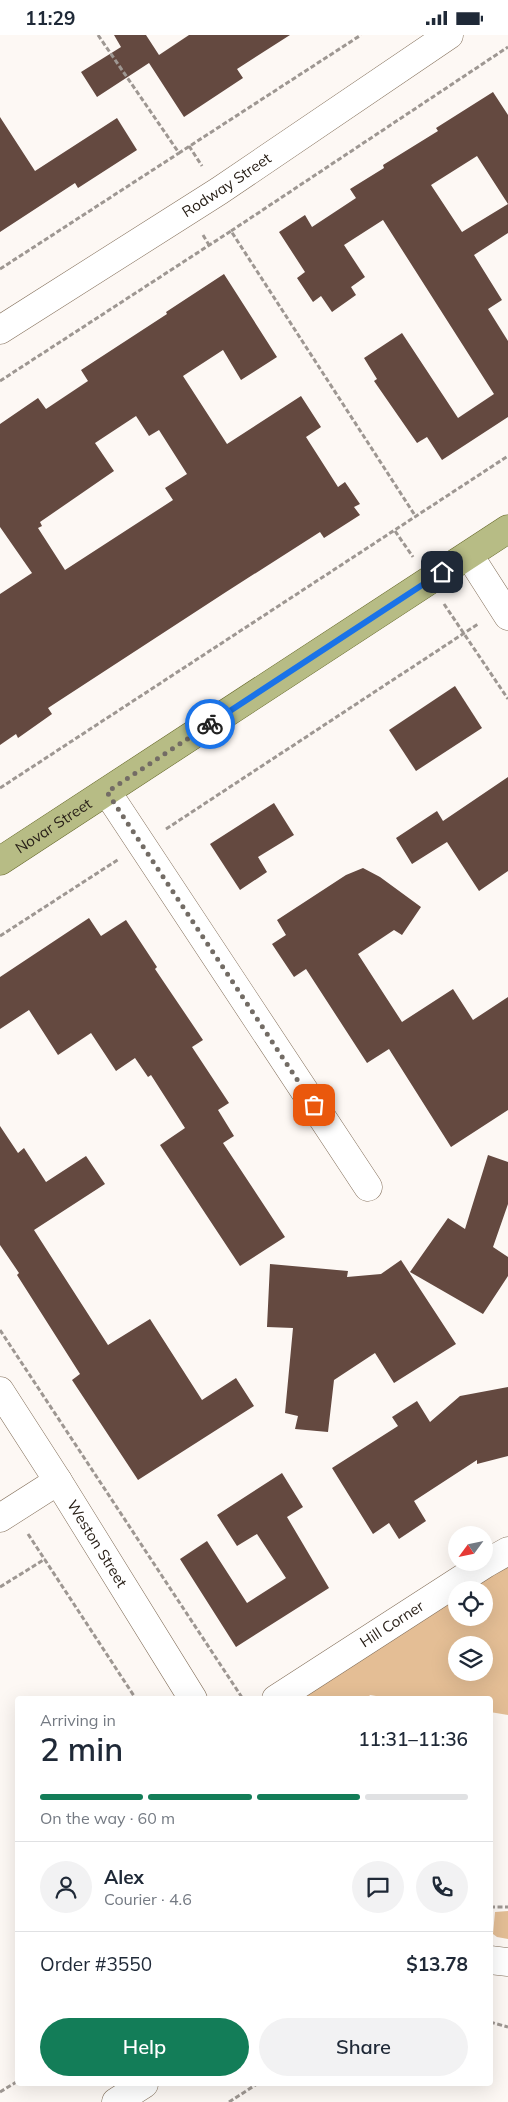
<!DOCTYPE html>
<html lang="en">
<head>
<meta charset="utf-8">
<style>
	body { margin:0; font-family:Mulish,sans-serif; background:#f2f2f3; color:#1f2937; height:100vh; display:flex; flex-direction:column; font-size:19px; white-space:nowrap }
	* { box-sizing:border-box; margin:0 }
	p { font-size:16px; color:#747a83 }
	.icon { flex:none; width:28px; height:28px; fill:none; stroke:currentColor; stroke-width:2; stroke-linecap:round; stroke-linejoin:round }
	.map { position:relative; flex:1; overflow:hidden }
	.details { position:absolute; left:15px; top:1661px; width:478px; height:390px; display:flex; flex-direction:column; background:#fff; border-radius:5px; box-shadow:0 5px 20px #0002 }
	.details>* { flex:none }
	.needle { width:32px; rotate:237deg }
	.fabs { position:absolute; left:448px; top:1491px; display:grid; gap:10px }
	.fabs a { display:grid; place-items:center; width:45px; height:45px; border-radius:50%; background:#fff; box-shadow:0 5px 20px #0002; font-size:25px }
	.pin { position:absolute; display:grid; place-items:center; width:42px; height:42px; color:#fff; margin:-21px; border-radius:10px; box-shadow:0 2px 8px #0006 }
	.courier { position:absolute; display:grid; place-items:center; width:50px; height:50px; margin:-25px; border:4px solid #1a73e8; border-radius:50%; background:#fff; color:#222; box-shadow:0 1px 6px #0007 }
	.overview em { font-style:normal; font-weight:600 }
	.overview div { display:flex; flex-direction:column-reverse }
	.overview { display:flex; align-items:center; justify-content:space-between; height:85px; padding:0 25px }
	h1 { font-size:32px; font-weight:600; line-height:38px }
	.bar { display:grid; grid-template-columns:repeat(4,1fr); gap:8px 5px; align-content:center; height:60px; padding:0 25px }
	.bar i { height:6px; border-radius:4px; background:#e0e1e3 }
	.bar .selected { background:#137d58 }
	.bar p { grid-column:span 4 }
	.line { display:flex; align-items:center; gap:12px; padding:0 25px; border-top:1px solid #e0e1e3 }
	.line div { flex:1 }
	.round { display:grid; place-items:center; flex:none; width:52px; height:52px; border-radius:26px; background:#f2f2f3 }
	.button { display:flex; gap:10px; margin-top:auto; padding:10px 25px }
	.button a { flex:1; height:58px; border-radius:30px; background:#137d58; color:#fff; font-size:20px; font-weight:600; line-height:58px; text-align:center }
	.button a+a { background:#f2f2f3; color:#1f2937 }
	.status { display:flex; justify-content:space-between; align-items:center; height:35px; padding:0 25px; background:#fff; direction:ltr }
	.status svg { height:14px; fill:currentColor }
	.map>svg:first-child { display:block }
</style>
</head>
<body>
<div class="status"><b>11:29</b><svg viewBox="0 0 49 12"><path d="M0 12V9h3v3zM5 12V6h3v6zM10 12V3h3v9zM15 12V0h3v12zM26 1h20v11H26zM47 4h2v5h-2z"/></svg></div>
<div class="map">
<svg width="508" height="2067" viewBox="0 0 508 2067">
	<rect width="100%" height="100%" fill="#fdf8f4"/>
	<g fill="#e4be95" fill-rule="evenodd">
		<path d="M508,1530V1680L490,1677V1664H394L370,1660L367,1664H301L456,1564V1582H484V1555H469ZM456,1610H484V1638H456Z"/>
		<path d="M508,1876V1904L497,1902L493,1899L495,1877Z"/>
	</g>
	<g fill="#644940" fill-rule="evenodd">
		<path d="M114,0H146L159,20L189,0H290L237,34L243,43L184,82L149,28L97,62L81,37L121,12Z"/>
		<path d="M493,57L508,80V198L474,220L502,265L488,274L508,306V382L442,425L427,402L417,408L374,346L377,344L364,323L402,298L458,383L494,359L383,185L344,210L365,242L351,252L356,260L332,277L321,261L313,267L297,243L305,237L279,197L305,180L312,192L356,163L350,154L384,133L383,130L438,96L436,93ZM477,121L508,169L462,197L431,150Z"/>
		<path d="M0,82L35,136L117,83L137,115L78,153L75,148L0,197Z"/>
		<path d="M224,239L277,322L241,345L223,315L183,341L227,409L301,361L321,392L306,402L338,452L345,447L360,469L354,472L360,480L324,503L320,497L226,557L48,673L52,679L18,703L16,699L0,710V559L32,538L0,492V389L38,363L46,374L88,346L81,335L167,279L166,277ZM136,381L149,401L159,395L187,439L165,453L173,465L65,535L38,493L42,491L40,487L114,436L95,408Z"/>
		<path d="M455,651L482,693L416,736L389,695Z"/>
		<path d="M508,742V836L479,856L447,807L412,829L396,803L437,776L443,786Z"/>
		<path d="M274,768L294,800L258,822L267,837L240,855L210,809Z"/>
		<path d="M363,833L380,842L421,872L402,900L394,895L358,919L402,987L453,954L473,985L508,962V1075L451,1112L389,1014L367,1028L306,934L294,942L272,909L286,900L277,885L346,840Z"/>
		<path d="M89,883L101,901L126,885L157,932L155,934L203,1005L192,1012L229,1068L218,1075L234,1101L223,1108L285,1202L240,1231L160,1110L185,1093L151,1040L148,1042L135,1023L116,1036L91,998L58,1020L29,975L0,994V942Z"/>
		<path d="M0,1091L18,1118L24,1113L46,1147L86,1121L105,1149L34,1195L108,1310L150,1284L202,1365L236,1343L254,1371L138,1445L72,1345L80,1339L17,1240L19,1238L0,1210Z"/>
		<path d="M488,1120L508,1127V1169L493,1212L508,1222V1241L483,1279L410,1237L448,1183L465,1194Z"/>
		<path d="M401,1225L456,1309L394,1348L375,1318L334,1345L328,1397L295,1394L298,1381L285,1378L293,1293L267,1292L270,1229L348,1236L347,1242L381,1239Z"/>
		<path d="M508,1352V1421L477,1429V1425L414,1466L426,1486L399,1504L389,1488L373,1499L332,1433L398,1391L392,1382L417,1366L430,1387L460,1361Z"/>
		<path d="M282,1438L303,1472L287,1482L329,1553L236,1612L180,1524L207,1506L247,1568L286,1543L257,1499L237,1511L217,1480Z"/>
	</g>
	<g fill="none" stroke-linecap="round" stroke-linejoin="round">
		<g stroke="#836f5a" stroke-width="29">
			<g id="minor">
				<path id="s1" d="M0,295L219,156L449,0"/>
				<path d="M469,520L508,581"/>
				<path d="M107,757L368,1152"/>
				<path id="s2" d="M0,1356L58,1446L193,1664"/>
				<path d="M0,1483L58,1446"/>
				<path id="s3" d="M276,1664L485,1529L508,1516"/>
				<path d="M490,1925L508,1927"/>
				<path d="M116,2067L144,2049"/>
			</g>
		</g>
		<g stroke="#66682a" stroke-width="29">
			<g id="major">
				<path id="s4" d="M0,826L508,494"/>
			</g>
		</g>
		<g stroke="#9e9792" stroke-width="3" stroke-dasharray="5 2.5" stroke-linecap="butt">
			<path d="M98,0L179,118L361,0"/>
			<path d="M189,111L202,131"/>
			<path d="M231,196L508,12"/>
			<path d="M203,200L209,210"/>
			<path d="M0,234L179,118"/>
			<path d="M0,346L231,196L416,482"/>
			<path d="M395,496L413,522"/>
			<path d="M444,569L508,664"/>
			<path d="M0,753L508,421"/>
			<path d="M166,794L478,589"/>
			<path d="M0,901L119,824"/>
			<path d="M0,1295L243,1664"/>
			<path d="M28,1499L136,1664"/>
			<path d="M0,1552L45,1524"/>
			<path d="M490,1872H508"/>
			<path d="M490,1987L508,1992"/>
			<path d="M0,2057L18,2046"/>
			<path d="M229,2067L257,2049"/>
		</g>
		<use href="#minor" stroke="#fff" stroke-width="28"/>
		<use href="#major" stroke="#b7bc85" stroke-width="28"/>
	</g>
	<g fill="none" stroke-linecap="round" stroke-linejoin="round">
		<path stroke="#736c65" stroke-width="5" stroke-dasharray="0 9" d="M210,689L107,757L314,1070"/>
		<path stroke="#1a73e8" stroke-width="6" d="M210,689L442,537"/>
	</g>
	<g text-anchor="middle" stroke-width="5" stroke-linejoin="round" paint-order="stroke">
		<g font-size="15" fill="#292018" stroke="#fff">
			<text dy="5" stroke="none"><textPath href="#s1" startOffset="269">Rodway Street</textPath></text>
			<text dy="5" stroke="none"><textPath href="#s4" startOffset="64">Novar Street</textPath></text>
			<text dy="5" stroke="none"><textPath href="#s2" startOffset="181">Weston Street</textPath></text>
			<text dy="5" stroke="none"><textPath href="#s3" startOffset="138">Hill Corner</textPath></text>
		</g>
	</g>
</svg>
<div class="fabs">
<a><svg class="needle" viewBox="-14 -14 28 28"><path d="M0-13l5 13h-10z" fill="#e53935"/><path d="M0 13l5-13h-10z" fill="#747a83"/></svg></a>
<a><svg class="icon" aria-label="locate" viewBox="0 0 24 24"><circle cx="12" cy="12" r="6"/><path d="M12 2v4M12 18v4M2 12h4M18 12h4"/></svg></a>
<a><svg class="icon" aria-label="layers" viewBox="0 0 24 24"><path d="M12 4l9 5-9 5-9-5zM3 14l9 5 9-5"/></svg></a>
</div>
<div class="pin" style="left:314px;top:1070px;background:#ea580c"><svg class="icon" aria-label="bag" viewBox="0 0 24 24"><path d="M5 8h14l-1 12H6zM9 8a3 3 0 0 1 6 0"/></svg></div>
<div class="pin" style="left:442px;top:537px;background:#1f2937"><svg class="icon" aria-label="home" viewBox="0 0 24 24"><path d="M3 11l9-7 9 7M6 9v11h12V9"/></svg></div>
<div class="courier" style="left:210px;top:689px"><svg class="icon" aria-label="bike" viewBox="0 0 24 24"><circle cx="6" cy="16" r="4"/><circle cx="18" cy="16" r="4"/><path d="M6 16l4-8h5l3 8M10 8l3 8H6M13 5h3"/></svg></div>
<section class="details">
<div class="overview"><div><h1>2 min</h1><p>Arriving in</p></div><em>11:31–11:36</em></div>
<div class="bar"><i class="selected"></i><i class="selected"></i><i class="selected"></i><i></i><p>On the way · 60 m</p></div>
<div class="line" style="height:90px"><a class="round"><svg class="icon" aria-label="person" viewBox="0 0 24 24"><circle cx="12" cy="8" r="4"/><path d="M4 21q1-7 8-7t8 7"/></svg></a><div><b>Alex</b><p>Courier · 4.6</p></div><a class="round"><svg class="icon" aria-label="chat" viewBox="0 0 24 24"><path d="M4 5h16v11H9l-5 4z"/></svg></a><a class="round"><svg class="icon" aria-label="phone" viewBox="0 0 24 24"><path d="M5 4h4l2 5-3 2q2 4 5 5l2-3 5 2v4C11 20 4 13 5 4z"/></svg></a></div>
<div class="line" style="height:65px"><div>Order #3550</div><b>$13.78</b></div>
<div class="button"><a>Help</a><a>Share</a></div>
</section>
</div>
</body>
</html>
